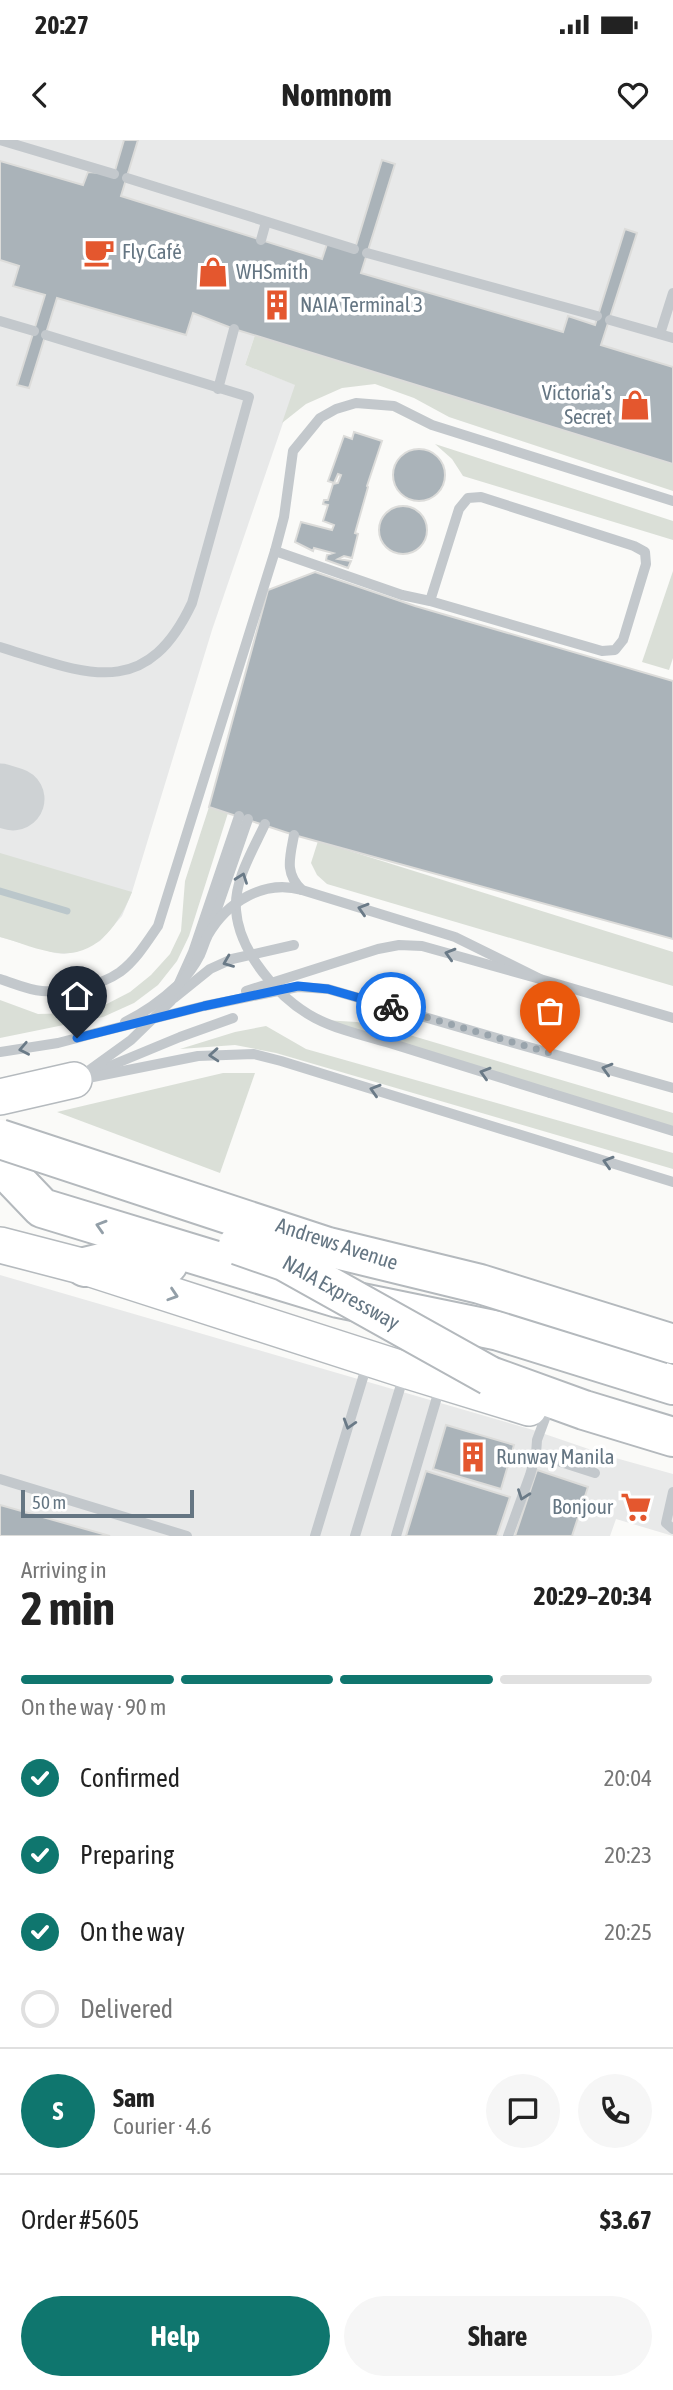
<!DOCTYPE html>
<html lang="en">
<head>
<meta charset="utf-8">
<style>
	body { margin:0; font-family:"Asap Condensed",sans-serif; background:#f6f6f6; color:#222; height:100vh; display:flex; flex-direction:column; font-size:26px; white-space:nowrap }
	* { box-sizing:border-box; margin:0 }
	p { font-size:23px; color:#767676 }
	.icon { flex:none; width:38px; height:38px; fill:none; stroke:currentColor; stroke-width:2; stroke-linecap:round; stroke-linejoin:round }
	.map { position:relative; height:1396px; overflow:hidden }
	.sheet { display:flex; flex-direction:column; background:#fff; flex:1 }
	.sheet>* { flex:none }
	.scale { position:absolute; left:21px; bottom:18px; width:173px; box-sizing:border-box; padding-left:7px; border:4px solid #657683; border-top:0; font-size:19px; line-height:24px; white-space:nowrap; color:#657683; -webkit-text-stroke:5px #fff; paint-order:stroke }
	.pin { position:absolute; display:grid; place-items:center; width:60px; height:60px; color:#fff; margin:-72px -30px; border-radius:50% 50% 50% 0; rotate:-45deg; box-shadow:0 0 7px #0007 }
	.pin .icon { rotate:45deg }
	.courier { position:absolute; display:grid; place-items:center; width:70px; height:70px; margin:-35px; border:5px solid #1a73e8; border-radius:50%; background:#fff; color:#222; box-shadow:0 2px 9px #0007 }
	.summary em { font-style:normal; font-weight:700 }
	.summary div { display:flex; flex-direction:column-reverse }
	.summary { display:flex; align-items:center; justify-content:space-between; height:119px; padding:0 21px }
	h1 { font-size:46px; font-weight:700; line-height:52px }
	.bar { display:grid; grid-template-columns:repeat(4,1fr); gap:10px 7px; align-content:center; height:84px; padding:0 21px }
	.bar i { height:9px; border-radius:5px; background:#e0e0e0 }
	.bar .active { background:#0f766e }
	.bar p { grid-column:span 4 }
	.line { display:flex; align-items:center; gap:18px; padding:0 21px; border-top:2px solid #e0e0e0 }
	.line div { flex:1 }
	.round { display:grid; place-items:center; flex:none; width:74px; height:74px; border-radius:37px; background:#f6f6f6 }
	ol { padding:0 21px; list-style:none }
	li { display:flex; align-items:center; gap:21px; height:77px }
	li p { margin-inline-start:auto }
	li .icon { padding:7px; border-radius:50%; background:#0f766e; color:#fff; stroke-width:4 }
	li:last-child { color:#767676 }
	li i { width:38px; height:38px; border:4px solid #e0e0e0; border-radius:50% }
	.action { display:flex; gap:14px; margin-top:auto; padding:14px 21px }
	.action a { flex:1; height:80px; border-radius:42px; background:#0f766e; color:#fff; font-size:28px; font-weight:700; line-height:80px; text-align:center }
	.action a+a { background:#f6f6f6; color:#222 }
	.status { display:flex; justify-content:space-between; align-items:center; height:49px; padding:0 35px; background:#fff; direction:ltr }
	.status svg { height:19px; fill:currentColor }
	header { display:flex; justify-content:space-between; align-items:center; height:91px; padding:0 21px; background:#fff; font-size:32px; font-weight:700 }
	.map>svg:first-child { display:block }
</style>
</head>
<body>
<div class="status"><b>20:27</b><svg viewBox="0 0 49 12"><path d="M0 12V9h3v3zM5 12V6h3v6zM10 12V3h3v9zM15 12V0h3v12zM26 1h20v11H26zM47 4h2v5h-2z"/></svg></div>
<header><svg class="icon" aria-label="back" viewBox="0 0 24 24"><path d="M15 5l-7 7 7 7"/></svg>Nomnom<svg class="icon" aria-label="heart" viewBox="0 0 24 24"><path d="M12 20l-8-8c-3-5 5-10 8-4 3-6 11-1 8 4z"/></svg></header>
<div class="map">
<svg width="673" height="1396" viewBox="0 0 673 1396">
	<rect width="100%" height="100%" fill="#fafaf8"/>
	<g fill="#e8e9e9">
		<path d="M0,0H673V324L255,195L245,225L296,245L212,490L132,752L122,776L100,801L76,812L64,814L55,813L0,797Z"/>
		<path d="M0,1135L533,1290L612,1317L673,1334V1396L616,1379L610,1396H0Z"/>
	</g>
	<g fill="#dadfd7">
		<path d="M255,195L673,324V351L449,277L414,258L375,244L342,248L306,264L282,283L295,245L245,225Z"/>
		<path d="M435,304L673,381V400L463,336L452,319Z"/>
		<path d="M673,431V518L669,530L642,522Z"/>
		<path d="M209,667L228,673L189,796L177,821L158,845L134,863L103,877L0,898V860L38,874L75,873L99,868L130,852L151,835L170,814L181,791L185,741Z"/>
		<path d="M318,701L673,812V846L327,744L317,735L311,723Z"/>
		<path d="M0,713L132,752C119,784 97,817 58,813C39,811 19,802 0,797Z"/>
		<path d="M323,880L357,882L396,891L673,973V987Z"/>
		<path d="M266,886L306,909L673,1013V1029L276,913L235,905L180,909L235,892Z"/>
		<path d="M223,933H255L220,1033L57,972Z"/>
	</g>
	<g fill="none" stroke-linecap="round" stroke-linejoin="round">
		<path stroke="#bbc7cb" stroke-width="7" d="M0,751L67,771"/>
		<path stroke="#ced2d4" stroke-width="63" d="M0,655L13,659"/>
	</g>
	<g fill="#aab3b9" stroke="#dcdcda" stroke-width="2">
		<path d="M124,0H138L121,56L322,119L327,104L354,112L382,20L395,24L361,133L563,192L568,176L595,185L625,89L637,93L601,205L673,227V324L234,189L193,173L186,195L57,158L29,248L17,245L45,155L13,146L19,126L0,120V21L83,45L88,32L114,34Z"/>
		<path d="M354,292L382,301L367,346L368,347L355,393L358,394L352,418L344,416L338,419L351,421L348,428L326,420L327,415L333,413L314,408L313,411L295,402L301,382L332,390L334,385L323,381L328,365L323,364L324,360H328L333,344L338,343L341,335L338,334L334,343L328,341L344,296L352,299Z"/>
		<circle cx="419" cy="335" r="26"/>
		<circle cx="403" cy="390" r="24"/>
		<path d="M315,432L415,466L673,541V799L294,695L209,667L268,450Z"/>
		<path d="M446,1285L514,1305L501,1349L433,1329Z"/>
		<path d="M537,1330L588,1347L572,1396H515Z"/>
		<path d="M426,1331L510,1357L497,1396H406Z"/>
		<path d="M0,1365L110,1396H0Z"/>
	</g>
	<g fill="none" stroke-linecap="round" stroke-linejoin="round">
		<g stroke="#b5babe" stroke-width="38">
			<g id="primary">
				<path d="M0,957L74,940"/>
				<path d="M0,1105L85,1127L405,1230L529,1268"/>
			</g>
		</g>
		<g stroke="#b4b9bd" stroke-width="42">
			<g id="highway">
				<path d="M0,1024L42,1068L338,1158L499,1191L673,1245"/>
				<path d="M85,1127L130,1116L168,1124"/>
				<path d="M490,1236L584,1270L673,1297"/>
			</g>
		</g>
		<g stroke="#c3c8cc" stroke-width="10">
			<path d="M0,0L114,34"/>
			<path d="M127,38L354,109"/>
			<path d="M261,100L266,82"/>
			<path d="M367,113L597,176"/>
			<path d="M610,180L673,198"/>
			<path d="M0,181L34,191"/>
			<path d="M660,194L673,153"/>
			<path d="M218,249L234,189"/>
			<path d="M275,411L402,455L430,461L602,511L615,510L623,500L646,424L645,412L634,406L481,357L468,358L459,369L430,461"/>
			<path d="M0,507C85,533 145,563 192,463L249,257L46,195"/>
			<path d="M294,695C290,717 284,733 302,750L455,797L540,839L673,878"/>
			<path d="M210,789L248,679"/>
			<path d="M0,839C13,843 28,850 42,851C66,853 100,846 120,832C136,820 147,802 158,786L275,411L284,377L293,311L320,278L336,269L356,263L394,266L432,285L673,361"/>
			<path d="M174,858L210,829L232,819L294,805"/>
			<path d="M500,899L673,948"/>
			<path d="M0,912L58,903L96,893"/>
			<path d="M93,933L180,897L233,878"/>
			<path d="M77,939L131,900L171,861L193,812L239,676"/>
			<path d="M78,940L198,916L254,914L281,921L673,1042"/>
			<path d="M550,953L673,991"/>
			<path d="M536,1314L595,1333"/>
			<path d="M0,1339L187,1396"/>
			<path d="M673,1352L666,1383L673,1389"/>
			<path d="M315,1396L368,1221"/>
			<path d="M355,1396L404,1235"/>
			<path d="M396,1396L440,1247"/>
			<path d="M508,1396L530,1335L536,1314L537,1300L547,1273"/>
		</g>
		<use href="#primary" stroke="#fff" stroke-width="35"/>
		<use href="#highway" stroke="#fff" stroke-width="38"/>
		<g stroke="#b4b9bd" stroke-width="42" stroke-linecap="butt">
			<g id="highway-bridge">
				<path d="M0,999L328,1107L480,1144L673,1204"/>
				<path id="s1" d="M238,1105L284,1121L490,1236"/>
			</g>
		</g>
		<g stroke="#c3c8cc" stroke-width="10">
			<path d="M265,684C253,710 234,740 236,770C239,812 279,859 315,878C340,891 370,897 396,905C448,921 499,937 550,953"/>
			<path d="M246,851L378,809L399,805L422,806L540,839"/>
			<path d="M125,882C144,873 163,859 178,845C186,837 195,825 200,815C203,808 205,801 208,795C227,762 264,739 302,750"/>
			<path d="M96,893L204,866L298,847L328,849L500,899"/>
		</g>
		<use href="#highway-bridge" stroke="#fff" stroke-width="38"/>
	</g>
	<defs><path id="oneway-chevron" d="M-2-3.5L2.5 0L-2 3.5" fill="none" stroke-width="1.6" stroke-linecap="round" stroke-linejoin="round" transform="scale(1.75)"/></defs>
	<g stroke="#6a7a87">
		<use href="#oneway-chevron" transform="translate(242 738) rotate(-70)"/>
		<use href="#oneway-chevron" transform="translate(363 769) rotate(-163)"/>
		<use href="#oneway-chevron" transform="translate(450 814) rotate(-164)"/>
		<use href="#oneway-chevron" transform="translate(228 822) rotate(158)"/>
		<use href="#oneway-chevron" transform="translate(24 909) rotate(169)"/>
		<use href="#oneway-chevron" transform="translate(214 915) rotate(176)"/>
		<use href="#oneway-chevron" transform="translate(607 929) rotate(-164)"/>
		<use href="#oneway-chevron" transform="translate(485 933) rotate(-163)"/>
		<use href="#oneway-chevron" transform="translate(375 950) rotate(-163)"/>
		<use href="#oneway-chevron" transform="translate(608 1022) rotate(-163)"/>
		<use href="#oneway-chevron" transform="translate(349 1284) rotate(107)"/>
		<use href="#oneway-chevron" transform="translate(523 1355) rotate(110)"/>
	</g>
	<g stroke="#939fa8">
		<use href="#oneway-chevron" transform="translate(101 1086) rotate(-163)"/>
		<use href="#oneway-chevron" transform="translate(173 1155) rotate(18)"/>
	</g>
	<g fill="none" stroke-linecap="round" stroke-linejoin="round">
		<path stroke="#99a4ac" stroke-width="7" stroke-dasharray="0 12.6" d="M391,867L550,913"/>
		<path stroke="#1a73e8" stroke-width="9" d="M77,898L204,866L298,846L328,849L391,867"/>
	</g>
	<defs>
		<g id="cafe-bare" transform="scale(2.415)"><path d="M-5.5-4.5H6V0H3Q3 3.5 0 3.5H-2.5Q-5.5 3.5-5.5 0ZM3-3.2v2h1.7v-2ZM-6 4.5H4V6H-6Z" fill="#e4572e" stroke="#fff" stroke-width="2.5" paint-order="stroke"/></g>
		<g id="shop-bare" transform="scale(2.415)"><path d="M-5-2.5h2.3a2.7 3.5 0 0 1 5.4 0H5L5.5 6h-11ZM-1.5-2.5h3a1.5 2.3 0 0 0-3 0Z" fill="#e4572e" stroke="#fff" stroke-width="2.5" paint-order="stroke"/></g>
		<g id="building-bare" transform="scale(2.415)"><path d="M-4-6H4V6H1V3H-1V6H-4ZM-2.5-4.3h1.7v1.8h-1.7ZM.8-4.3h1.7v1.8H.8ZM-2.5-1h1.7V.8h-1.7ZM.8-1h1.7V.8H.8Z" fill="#e4572e" stroke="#fff" stroke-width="2.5" paint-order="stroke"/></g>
		<g id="supermarket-bare" transform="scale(2.415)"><path d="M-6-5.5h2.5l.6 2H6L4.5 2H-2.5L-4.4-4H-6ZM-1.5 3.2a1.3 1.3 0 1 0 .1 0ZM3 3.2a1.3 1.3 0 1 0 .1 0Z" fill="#e4572e" stroke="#fff" stroke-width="2.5" paint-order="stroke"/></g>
	</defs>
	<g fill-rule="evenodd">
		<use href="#cafe-bare" x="99" y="112"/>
		<use href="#shop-bare" x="213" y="132"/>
		<use href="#building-bare" x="277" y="165"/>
		<use href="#shop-bare" x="635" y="265"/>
		<use href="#building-bare" x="473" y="1317"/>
		<use href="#supermarket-bare" x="636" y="1367"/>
	</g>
	<g text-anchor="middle" stroke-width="7" stroke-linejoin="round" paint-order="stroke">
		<g font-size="21" fill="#657683" stroke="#fff" text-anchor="start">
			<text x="122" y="119">Fly Café</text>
			<text x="236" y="139">WHSmith</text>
			<text x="300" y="172">NAIA Terminal 3</text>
			<text x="612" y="260" text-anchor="end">Victoria's<tspan x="612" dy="24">Secret</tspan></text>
			<text x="496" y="1324">Runway Manila</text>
			<text x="613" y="1374" text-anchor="end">Bonjour</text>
		</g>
		<g font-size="21" fill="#657683" stroke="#fff">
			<text transform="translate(337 1104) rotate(18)" y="7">Andrews Avenue</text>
			<text dy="7" stroke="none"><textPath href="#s1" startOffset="114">NAIA Expressway</textPath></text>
		</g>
	</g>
</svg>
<div class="scale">50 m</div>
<div class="pin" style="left:550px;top:913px;background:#ea580c"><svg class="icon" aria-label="bag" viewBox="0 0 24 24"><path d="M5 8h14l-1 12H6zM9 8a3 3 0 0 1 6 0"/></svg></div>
<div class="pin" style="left:77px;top:898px;background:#1f2937"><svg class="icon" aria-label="home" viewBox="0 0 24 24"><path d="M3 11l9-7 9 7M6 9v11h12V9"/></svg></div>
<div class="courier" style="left:391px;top:867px"><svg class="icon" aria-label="bike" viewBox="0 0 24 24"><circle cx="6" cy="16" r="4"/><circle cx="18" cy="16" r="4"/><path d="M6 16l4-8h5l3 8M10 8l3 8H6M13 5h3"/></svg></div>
</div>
<section class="sheet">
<div class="summary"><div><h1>2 min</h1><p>Arriving in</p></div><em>20:29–20:34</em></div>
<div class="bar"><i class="active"></i><i class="active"></i><i class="active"></i><i></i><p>On the way · 90 m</p></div>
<ol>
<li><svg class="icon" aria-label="check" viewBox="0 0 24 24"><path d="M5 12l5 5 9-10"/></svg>Confirmed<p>20:04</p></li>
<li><svg class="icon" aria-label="check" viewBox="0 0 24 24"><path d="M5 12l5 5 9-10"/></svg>Preparing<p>20:23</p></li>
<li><svg class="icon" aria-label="check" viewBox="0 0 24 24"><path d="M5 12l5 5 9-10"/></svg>On the way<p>20:25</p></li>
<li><i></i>Delivered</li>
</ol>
<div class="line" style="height:126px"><b class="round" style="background:#0f766e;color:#fff">S</b><div><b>Sam</b><p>Courier · 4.6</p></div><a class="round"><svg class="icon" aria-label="chat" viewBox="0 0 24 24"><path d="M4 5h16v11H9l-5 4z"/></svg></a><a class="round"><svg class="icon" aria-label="phone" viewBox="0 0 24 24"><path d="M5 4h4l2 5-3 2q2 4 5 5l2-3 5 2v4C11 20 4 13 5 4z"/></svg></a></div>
<div class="line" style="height:91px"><div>Order #5605</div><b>$3.67</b></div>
<div class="action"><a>Help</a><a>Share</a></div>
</section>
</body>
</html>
